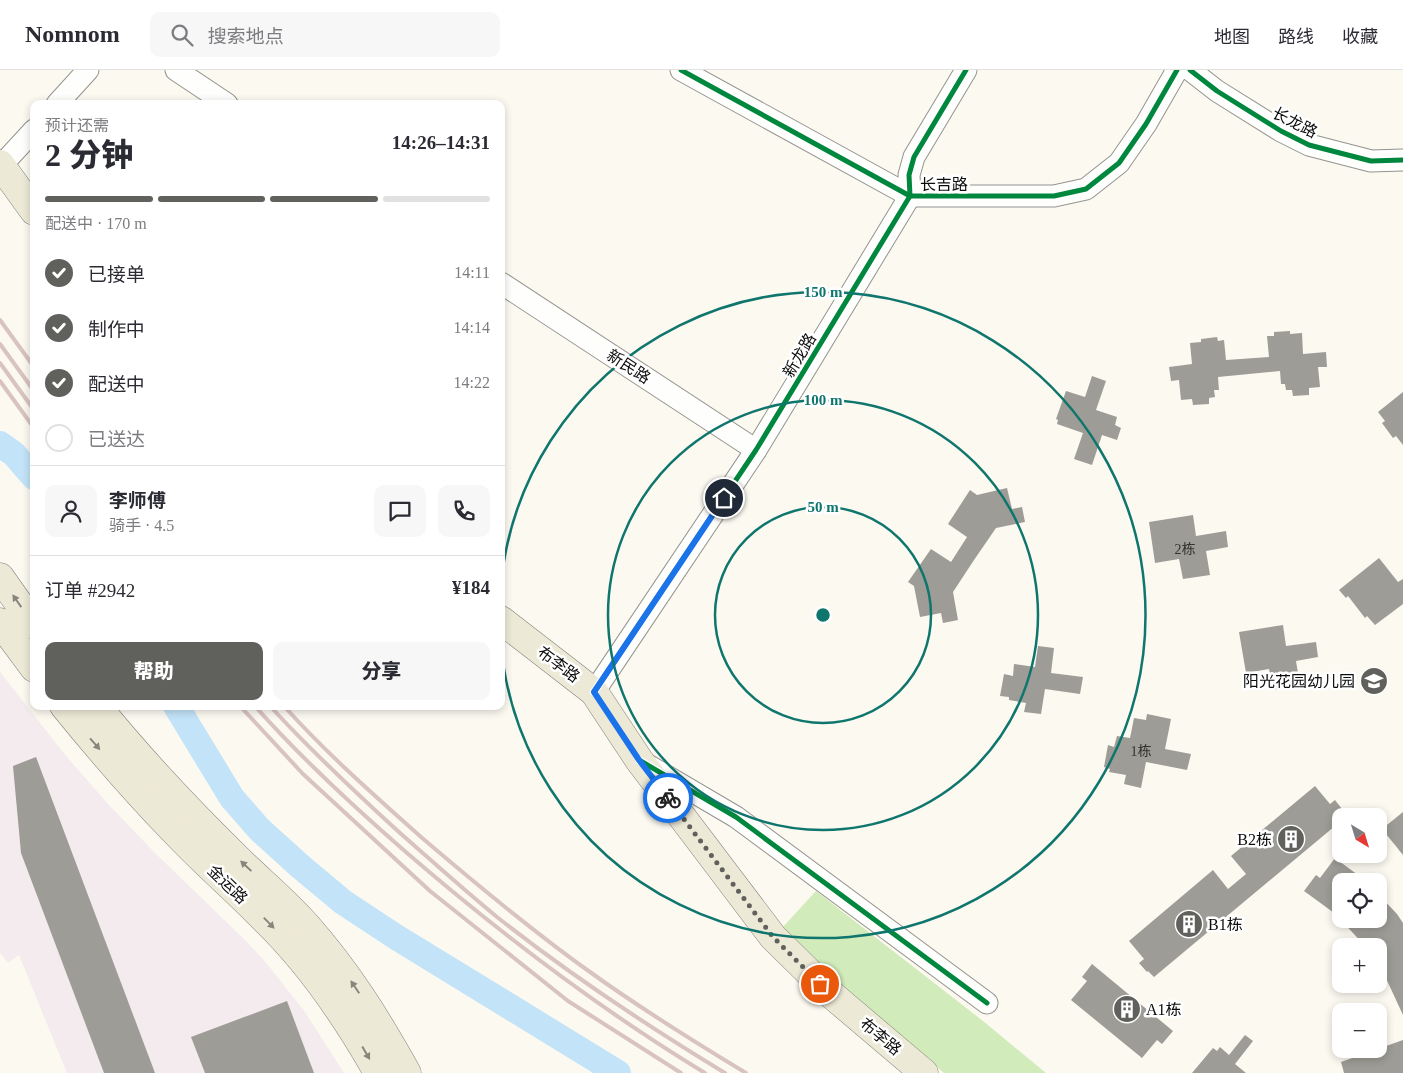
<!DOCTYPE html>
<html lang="zh">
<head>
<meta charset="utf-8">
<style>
	body { margin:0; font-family:"Times New Roman","Noto Sans SC",serif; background:#f7f7f7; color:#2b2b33; height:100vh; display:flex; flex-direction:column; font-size:19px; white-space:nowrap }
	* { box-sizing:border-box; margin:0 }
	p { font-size:16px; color:#7c7c81 }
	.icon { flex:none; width:28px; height:28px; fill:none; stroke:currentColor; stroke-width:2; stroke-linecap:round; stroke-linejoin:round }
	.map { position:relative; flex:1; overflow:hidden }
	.side { position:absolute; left:30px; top:30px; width:475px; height:610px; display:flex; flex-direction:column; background:#fff; border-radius:10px; box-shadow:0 2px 8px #0003 }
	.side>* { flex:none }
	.needle { width:32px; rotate:142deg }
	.controls { position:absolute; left:1332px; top:738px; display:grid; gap:10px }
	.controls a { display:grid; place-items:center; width:55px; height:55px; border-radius:10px; background:#fff; box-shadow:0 2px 8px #0003; font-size:25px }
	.pin { position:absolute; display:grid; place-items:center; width:42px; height:42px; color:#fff; margin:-21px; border:2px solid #fff; border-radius:50%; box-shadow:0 1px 5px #0007 }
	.courier { position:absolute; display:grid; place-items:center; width:50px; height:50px; margin:-25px; border:4px solid #1a73e8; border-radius:50%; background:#fff; color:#222; box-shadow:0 1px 6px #0007 }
	.summary em { font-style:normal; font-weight:800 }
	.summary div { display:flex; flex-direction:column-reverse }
	.summary { display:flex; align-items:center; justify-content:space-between; height:85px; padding:0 15px }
	h1 { font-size:32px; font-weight:800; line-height:38px }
	.bar { display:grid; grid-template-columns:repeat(4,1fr); gap:8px 5px; align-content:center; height:60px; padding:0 15px }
	.bar i { height:6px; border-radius:4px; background:#e1e1e2 }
	.bar .current { background:#60605c }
	.bar p { grid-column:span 4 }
	.line { display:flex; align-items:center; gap:12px; padding:0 15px; border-top:1px solid #e1e1e2 }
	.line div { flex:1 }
	.round { display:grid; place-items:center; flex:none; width:52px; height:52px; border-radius:10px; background:#f7f7f7 }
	ol { padding:0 15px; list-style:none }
	li { display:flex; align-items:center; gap:15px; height:55px }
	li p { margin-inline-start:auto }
	li .icon { padding:5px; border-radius:50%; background:#60605c; color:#fff; stroke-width:4 }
	li:last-child { color:#7c7c81 }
	li i { width:28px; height:28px; border:2px solid #e1e1e2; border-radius:50% }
	.action { display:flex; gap:10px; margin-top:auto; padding:10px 15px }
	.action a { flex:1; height:58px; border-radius:10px; background:#60605c; color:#fff; font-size:20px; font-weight:800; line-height:58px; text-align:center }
	.action a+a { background:#f7f7f7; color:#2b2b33 }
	header { display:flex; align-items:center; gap:30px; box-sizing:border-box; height:70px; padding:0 25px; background:#fff; border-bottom:1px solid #e1e1e2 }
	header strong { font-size:24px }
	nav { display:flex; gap:28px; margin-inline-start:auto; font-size:18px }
	.search { width:350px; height:45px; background:#f7f7f7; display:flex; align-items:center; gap:12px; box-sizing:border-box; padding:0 18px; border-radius:10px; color:#7c7c81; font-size:19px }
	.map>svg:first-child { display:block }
</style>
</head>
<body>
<header>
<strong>Nomnom</strong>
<div class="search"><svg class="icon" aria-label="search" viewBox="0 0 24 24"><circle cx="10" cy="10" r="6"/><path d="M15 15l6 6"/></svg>搜索地点</div>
<nav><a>地图</a><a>路线</a><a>收藏</a></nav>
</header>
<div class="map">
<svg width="1403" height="1003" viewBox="0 0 1403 1003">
	<rect width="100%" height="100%" fill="#fbf9f0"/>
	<path fill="#f3ebee" d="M0,602L66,686L109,735L154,782L246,871L267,894L305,942L344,1003H67L19,885L8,893L0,883Z"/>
	<path fill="#d1ebbb" d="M816,821L983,951L1046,1003H944L841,916L782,858Z"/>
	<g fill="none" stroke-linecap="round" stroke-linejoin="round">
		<g stroke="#c3e3f8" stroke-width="26">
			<path d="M0,374L14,384L34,407"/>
			<path d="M176,636L232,728L260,760L301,797L343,832L396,867L618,1003"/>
		</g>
	</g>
	<g fill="#9e9c96">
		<path d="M1290,261V264L1302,263L1303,284L1326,282L1327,297H1318L1320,317L1309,318V325L1293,326L1292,320H1286L1285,314H1281L1280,301L1218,307L1219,320H1214L1215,327L1209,328V334L1193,335L1192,329L1181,330L1179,310L1171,311L1169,297L1192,294L1190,273L1201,272V269L1217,267L1218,271L1224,270L1226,290L1269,287L1267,266H1274V262Z"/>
		<path d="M1092,306L1106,311L1096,340L1117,347L1115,355L1121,358L1117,370L1102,365L1092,395L1074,389L1083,363L1057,354L1058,350L1056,349L1066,321L1085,327Z"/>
		<path d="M1403,322V375L1396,366L1393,368L1382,353L1385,351L1378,342Z"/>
		<path d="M1007,418L1012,439L1022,437L1025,452L996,458L974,490L953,522L958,550L943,553L941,543L920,547L914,516L908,512L931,479L951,492L967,467L948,454L970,420L977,425Z"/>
		<path d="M1193,445L1196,466L1226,461L1228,477L1206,481L1210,505L1183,509L1179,489L1155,493L1149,452Z"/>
		<path d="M1379,488L1398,512L1403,509V534L1375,555L1367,546L1365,548L1348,526L1346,528L1339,520Z"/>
		<path d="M1283,555L1286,576L1316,572L1318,587L1296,591L1300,615L1273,620L1269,599L1246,603L1239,562Z"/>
		<path d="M1038,576L1054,578L1051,603L1083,607L1080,624L1045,619L1041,644L1024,642L1026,633L1009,630V627L1000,626L1004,604L1013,606L1014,594L1035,597Z"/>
		<path d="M1147,644L1171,649L1165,679L1191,684L1187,700L1146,692L1141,718L1124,714L1126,705L1109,702L1110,699L1104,697L1108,675L1114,677L1117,666L1130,668L1134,648L1146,650Z"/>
		<path d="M36,687L155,1003H104L21,783L13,696Z"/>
		<path d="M1315,716L1330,734L1335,730L1342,739L1341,741L1345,746H1341V751L1154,907L1148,901L1147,902L1139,893L1144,889L1129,871L1213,800L1228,819L1246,804L1231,786Z"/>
		<path d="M1403,742V785L1382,759Z"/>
		<path d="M1335,788L1366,811H1341V848L1304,821L1316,805L1320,808Z"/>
		<path d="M1379,825L1397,844L1403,853V945L1384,904L1379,896V876H1365L1340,849H1379Z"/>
		<path d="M1092,894L1173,961L1162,974L1157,970L1142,988L1071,930L1087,911L1082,907Z"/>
		<path d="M287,931L314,1003H205L191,967Z"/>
		<path d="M1245,965L1253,971L1235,994L1246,1003H1192L1213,978L1217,981L1220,977L1229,985Z"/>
		<path d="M1403,970V1003H1344L1341,992Z"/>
	</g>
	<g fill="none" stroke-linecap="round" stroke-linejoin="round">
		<g stroke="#94938f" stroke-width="23">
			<g id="minor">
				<path d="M176,0L227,34"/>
				<path d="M681,0L910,126H1054L1086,119L1119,93L1146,54L1177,0"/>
				<path d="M1190,0L1217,21L1281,61L1309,75L1371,91L1403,90"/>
				<path d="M57,34L88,0"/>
				<path d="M1,96L34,60"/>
				<path d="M501,213L756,380"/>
				<path d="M594,622L756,380L910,126L909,105L914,87L966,0"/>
				<path d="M646,694L736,747L987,933"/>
			</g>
		</g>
		<g stroke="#81817c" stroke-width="29">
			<g id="major">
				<path d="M0,94L34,141"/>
				<path d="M0,507L34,555"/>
				<path d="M501,550L594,622L639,690L773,867L832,925L924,1003"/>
				<path d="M0,552L34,598"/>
				<path d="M64,636C99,679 135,721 174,761C203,792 236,820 266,851C311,895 347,948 378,1003"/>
				<path d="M97,636C140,689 187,739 236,787C259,810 285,831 307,856C347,901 378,951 407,1003"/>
			</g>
		</g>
		<use href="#minor" stroke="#fefefd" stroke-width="21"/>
		<use href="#major" stroke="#ede9d7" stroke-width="28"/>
		<g stroke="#d9c3c1" stroke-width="4">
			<path d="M0,250L34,297"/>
			<path d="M0,274L34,321"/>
			<path d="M0,293L34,340"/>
			<path d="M0,311L34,358"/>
			<path d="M240,636L303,704L430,821L568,931L681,1003"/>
			<path d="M255,636C302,689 354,737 407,783C502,865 598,938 705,1003"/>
			<path d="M270,636C311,681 355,722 400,763C432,791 464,820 497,847C569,904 646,955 725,1003"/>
			<path d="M284,636C326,683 374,725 421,767C476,814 531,860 590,902C640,938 693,971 746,1003"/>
		</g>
		<g stroke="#fff" stroke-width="8">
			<g id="cycleway">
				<path d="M681,0L910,126H1054L1086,119L1119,93L1146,54L1177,0"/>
				<path d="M1190,0L1217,21L1281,61L1309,75L1371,91L1403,90"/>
				<path d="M594,622L756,380L910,126L909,105L914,87L966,0"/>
				<path d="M639,690L736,747L987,933"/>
			</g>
		</g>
		<use href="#cycleway" stroke="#00873e" stroke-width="5"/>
	</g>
	<defs><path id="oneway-solid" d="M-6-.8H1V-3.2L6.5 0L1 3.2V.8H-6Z" transform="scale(1.25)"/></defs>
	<g fill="#88867c">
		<use href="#oneway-solid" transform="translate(17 531) rotate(-125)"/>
		<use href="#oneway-solid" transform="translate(95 674) rotate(49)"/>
		<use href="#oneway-solid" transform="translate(246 796) rotate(-137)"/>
		<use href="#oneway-solid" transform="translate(269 853) rotate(46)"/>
		<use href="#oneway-solid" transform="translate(355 917) rotate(-124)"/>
		<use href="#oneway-solid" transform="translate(366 983) rotate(60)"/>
	</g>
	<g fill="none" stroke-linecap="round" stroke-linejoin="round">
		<path stroke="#60605c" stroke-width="5" stroke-dasharray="0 9" d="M668,728L773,867L820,914"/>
		<path stroke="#1a73e8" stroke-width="6" d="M668,728L639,690L594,622L724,428"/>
	</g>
	<g fill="none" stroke="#0f766e" stroke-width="2.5">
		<circle cx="823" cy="545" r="108"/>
		<circle cx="823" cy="545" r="215"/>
		<path d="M501 514A323 323 0 1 1 501 576"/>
	</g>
	<defs>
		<g id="school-disc" transform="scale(1.4375)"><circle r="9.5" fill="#60605c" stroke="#fff"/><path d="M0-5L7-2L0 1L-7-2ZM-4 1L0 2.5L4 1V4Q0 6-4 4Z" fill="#fff"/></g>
		<g id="building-disc" transform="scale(1.4375)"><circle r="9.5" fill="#60605c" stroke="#fff"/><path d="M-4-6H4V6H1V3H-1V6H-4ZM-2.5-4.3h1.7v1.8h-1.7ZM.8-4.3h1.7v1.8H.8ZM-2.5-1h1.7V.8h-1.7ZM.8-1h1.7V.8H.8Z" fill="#fff"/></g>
	</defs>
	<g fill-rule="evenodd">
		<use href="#school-disc" x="1374" y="611"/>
		<use href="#building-disc" x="1291" y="769"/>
		<use href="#building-disc" x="1189" y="854"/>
		<use href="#building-disc" x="1127" y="939"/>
	</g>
	<g text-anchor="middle" stroke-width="5" stroke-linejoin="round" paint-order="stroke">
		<g font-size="14" fill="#31312f">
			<text x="1185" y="484">2栋</text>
			<text x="1141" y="686">1栋</text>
		</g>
		<g font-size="16" fill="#0d0d0d" stroke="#fff">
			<text transform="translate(1295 52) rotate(27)" y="6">长龙路</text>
			<text x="944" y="120">长吉路</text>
			<text transform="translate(799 285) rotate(-59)" y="6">新龙路</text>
			<text transform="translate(629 296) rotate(33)" y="6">新民路</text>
			<text transform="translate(559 594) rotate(37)" y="6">布李路</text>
			<text transform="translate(228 814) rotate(44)" y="6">金运路</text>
			<text transform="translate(881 966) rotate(40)" y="6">布李路</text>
		</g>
		<g font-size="16" fill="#0d0d0d" stroke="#fff" text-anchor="end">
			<text x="1355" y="617">阳光花园幼儿园</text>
			<text x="1272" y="775">B2栋</text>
			<text x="1208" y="860" text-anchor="start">B1栋</text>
			<text x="1146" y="945" text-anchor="start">A1栋</text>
		</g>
	</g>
	<circle cx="823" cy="545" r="8" fill="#0f766e" stroke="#fff" stroke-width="2.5"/>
	<g font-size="15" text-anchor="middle" font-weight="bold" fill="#0f766e" stroke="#fff" stroke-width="5" stroke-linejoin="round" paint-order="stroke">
		<text x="823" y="227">150 m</text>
		<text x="823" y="335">100 m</text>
		<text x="823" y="442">50 m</text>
	</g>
</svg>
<div class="controls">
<a><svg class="needle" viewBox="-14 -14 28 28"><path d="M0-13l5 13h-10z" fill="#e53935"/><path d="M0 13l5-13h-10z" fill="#7c7c81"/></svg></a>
<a><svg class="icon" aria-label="locate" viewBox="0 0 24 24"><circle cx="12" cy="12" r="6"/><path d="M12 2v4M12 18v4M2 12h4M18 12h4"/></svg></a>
<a>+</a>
<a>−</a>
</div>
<div class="pin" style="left:820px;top:914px;background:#ea580c"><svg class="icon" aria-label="bag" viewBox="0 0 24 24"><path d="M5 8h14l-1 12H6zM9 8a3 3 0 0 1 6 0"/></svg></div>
<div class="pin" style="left:724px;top:428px;background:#1f2937"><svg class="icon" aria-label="home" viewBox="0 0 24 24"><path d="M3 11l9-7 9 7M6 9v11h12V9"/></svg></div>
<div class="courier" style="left:668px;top:728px"><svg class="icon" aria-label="bike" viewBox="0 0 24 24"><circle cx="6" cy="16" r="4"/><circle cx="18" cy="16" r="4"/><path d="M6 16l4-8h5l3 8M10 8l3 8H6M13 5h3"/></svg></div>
<section class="side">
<div class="summary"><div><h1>2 分钟</h1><p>预计还需</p></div><em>14:26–14:31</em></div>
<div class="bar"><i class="current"></i><i class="current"></i><i class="current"></i><i></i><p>配送中 · 170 m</p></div>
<ol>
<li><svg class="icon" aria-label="check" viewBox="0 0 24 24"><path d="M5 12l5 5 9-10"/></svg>已接单<p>14:11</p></li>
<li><svg class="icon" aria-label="check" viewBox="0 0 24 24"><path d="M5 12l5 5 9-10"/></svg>制作中<p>14:14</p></li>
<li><svg class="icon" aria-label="check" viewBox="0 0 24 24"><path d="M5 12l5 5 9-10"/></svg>配送中<p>14:22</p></li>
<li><i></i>已送达</li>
</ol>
<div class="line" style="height:90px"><a class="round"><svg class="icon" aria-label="person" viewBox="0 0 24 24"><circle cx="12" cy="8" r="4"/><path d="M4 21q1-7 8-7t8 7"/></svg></a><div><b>李师傅</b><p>骑手 · 4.5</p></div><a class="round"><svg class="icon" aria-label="chat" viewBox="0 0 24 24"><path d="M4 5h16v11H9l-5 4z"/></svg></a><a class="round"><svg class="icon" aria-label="phone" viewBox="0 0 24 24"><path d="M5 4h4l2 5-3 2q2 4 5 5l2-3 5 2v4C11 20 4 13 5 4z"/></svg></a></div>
<div class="line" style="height:65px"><div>订单 #2942</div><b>¥184</b></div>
<div class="action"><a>帮助</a><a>分享</a></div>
</section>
</div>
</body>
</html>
